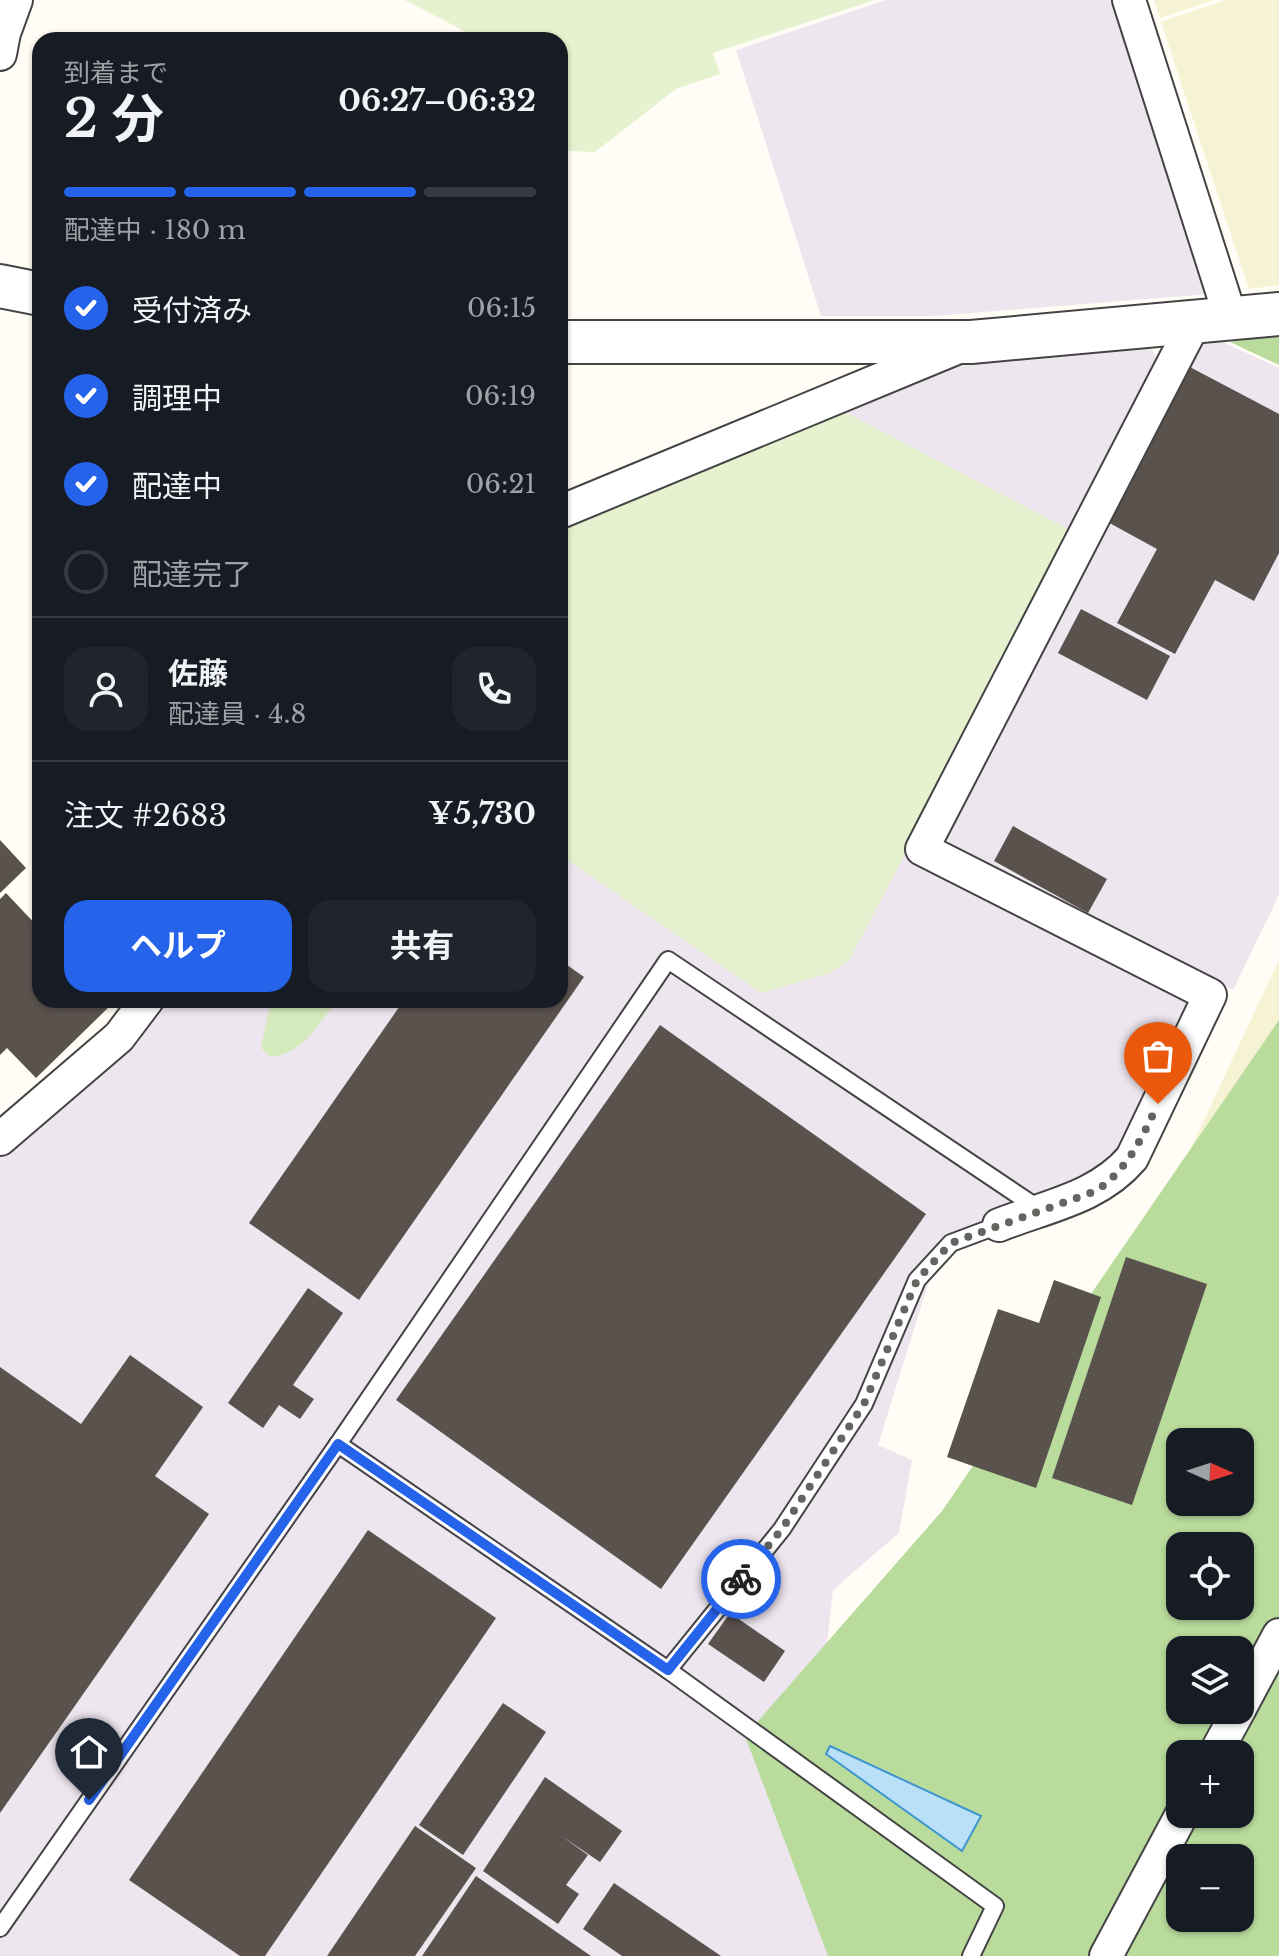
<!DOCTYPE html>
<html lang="ja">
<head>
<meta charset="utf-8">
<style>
	body { margin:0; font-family:"Libre Baskerville","Noto Sans JP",serif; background:#20242c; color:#f1f3f6; height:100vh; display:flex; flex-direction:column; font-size:30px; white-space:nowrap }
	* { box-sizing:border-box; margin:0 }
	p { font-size:26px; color:#9ea1a6 }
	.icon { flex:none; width:44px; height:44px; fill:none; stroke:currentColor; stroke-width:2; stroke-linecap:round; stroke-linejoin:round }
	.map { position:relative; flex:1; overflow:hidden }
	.side { position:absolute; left:32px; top:32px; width:536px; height:976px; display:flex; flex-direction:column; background:#171b24; border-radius:24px; box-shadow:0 2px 6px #0004 }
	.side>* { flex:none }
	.needle { width:52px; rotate:93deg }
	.tools { position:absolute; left:1166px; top:1428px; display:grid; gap:16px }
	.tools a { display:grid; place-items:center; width:88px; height:88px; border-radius:16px; background:#171b24; box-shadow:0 2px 6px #0004; font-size:40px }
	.pin { position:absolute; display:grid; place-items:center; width:68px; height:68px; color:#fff; margin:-82px -34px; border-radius:50% 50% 50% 0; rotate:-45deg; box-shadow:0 0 8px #0007 }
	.pin .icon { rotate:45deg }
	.courier { position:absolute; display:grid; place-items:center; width:80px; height:80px; margin:-40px; border:6px solid #2563eb; border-radius:50%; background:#fff; color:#222; box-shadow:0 2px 10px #0007 }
	.head em { font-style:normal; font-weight:700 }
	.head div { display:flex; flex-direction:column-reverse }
	.head { display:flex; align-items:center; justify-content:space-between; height:136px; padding:0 32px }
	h1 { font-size:52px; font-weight:700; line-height:60px }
	.bar { display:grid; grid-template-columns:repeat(4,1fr); gap:12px 8px; align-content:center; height:96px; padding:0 32px }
	.bar i { height:10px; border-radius:6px; background:#363941 }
	.bar .selected { background:#2563eb }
	.bar p { grid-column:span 4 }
	.line { display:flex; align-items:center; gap:20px; padding:0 32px; border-top:2px solid #363941 }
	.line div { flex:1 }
	.round { display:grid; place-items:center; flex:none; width:84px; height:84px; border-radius:24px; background:#20242c }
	ol { padding:0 32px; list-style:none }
	li { display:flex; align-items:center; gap:24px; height:88px }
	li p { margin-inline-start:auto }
	li .icon { padding:8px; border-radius:50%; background:#2563eb; color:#fff; stroke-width:4 }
	li:last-child { color:#9ea1a6 }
	li i { width:44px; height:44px; border:4px solid #363941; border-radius:50% }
	.action { display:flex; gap:16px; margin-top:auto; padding:16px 32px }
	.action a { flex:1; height:92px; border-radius:24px; background:#2563eb; color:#fff; font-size:32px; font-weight:700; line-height:92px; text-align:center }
	.action a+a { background:#20242c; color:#f1f3f6 }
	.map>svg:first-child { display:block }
</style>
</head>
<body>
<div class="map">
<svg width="1279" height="1956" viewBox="0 0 1279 1956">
	<rect width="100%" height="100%" fill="#fffdf5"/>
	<g fill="#eee6ef">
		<path d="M886,0H1115L1210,294L933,316H821L736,50Z"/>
		<path d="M1221,341L1279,368V895L1233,990L955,851L946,837L1200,344Z"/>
		<path d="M1151,346L1158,363L911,855L1195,998L1124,1148L1095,1178L988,1213L929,1281L878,1445L912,1460L899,1533L833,1590L816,1743L984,1956H0V1155L126,1044L160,1000H560V524L966,357Z"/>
	</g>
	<g fill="#f6f3d4">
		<path d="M1154,0H1214L1160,18Z"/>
		<path d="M1227,0H1279V285L1249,289L1161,22Z"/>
		<path d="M1279,960V1215L1170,1192Z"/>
	</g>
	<path fill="#d5ebbd" d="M271,1000H336C321,1023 299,1058 269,1056L261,1048Z"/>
	<g fill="#b9dc9c" fill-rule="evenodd">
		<path d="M1279,335V365L1230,342Z"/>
		<path d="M1279,1020V1956H828L745,1736L942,1511ZM1180,1442H1240V1502H1180ZM1180,1546H1240V1606H1180ZM1180,1650H1240V1710H1180ZM1180,1754H1240V1814H1180ZM1180,1858H1240V1918H1180Z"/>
	</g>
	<g fill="#e6f2cf">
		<path d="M405,0H875L713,53L720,74L676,89L595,152L569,151L560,140V40H481Z"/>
		<path d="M845,412L1074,532L849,961L830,973L761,993L560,855V528Z"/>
	</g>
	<path fill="#b9e0f7" stroke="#3f96cf" stroke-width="2" d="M830,1746L981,1816L962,1851L826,1754Z"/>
	<g fill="#5a524d">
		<path d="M1186,365L1279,414V553L1254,601L1215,580L1175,654L1117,623L1157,549L1104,520Z"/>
		<path d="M1081,609L1170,656L1147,700L1058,653Z"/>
		<path d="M1013,826L1107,879L1088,913L994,861Z"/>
		<path d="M0,840L26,868L0,893Z"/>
		<path d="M6,893L40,929V1000H108L112,1004L36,1078L7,1048L0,1055V899Z"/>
		<path d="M560,960L584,977L359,1300L249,1223L404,1000H560Z"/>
		<path d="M660,1025L926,1214L661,1589L396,1400Z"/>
		<path d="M1126,1257L1207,1284L1132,1505L1052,1478Z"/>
		<path d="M1054,1280L1101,1297L1036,1488L947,1457L998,1309L1039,1323Z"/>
		<path d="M308,1288L343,1313L293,1385L314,1399L300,1419L279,1405L263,1428L228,1403Z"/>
		<path d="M130,1355L203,1407L155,1476L209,1514L0,1813V1367L81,1424Z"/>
		<path d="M368,1530L496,1618L265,1956H240L129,1880Z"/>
		<path d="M730,1613L785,1651L764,1682L708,1644Z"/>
		<path d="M503,1703L546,1732L463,1855L419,1825Z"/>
		<path d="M545,1777L622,1831L600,1862L560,1835L588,1855L566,1885L579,1894L558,1924L483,1871Z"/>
		<path d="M415,1826L476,1868L415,1956H327Z"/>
		<path d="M476,1876L591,1956H422Z"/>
		<path d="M614,1883L721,1956H622L583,1929Z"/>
	</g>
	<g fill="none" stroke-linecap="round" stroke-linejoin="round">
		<g stroke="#444" stroke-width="20">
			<g id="service">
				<path d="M338,1444L668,1670L995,1906L971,1956"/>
				<path d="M668,1670L782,1529L864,1404L917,1280L951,1243L999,1225"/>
				<path d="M0,1928L338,1444L668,960L1039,1209"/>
			</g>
		</g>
		<g stroke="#444" stroke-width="36">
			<g id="minor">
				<path d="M1129,0L1231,319"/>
				<path d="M0,54L4,33L16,0"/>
				<path d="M560,512L961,346"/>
				<path d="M0,1139L119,1037L147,1000"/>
				<path d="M999,1225C1047,1206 1098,1198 1132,1158L1210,995L922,849L1194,323"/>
				<path d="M1240,1708L1279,1635"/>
				<path d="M1215,1754L1239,1710"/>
				<path d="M1106,1956L1182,1814"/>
			</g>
		</g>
		<g stroke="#444" stroke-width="46">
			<g id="tertiary">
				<path d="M0,286L40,294"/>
				<path d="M560,342H971L1279,314"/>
			</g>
		</g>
		<use href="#service" stroke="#fff" stroke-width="16"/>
		<use href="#minor" stroke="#fff" stroke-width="32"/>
		<use href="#tertiary" stroke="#fff" stroke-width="42"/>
	</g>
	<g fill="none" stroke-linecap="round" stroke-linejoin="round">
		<path stroke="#646461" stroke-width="8" stroke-dasharray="0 14.4" d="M741,1579L782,1529L864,1404L917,1280L951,1243L1096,1191C1129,1168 1141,1139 1158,1104"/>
		<path stroke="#2563eb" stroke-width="10" d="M89,1800L338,1444L668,1670L741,1579"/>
	</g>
</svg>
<div class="tools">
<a><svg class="needle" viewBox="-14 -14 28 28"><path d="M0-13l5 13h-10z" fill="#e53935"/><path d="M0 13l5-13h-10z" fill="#9ea1a6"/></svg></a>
<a><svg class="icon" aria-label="locate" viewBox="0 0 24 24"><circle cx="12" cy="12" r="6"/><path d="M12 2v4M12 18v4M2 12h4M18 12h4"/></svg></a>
<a><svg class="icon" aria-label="layers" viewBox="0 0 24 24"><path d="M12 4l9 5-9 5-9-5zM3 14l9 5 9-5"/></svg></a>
<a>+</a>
<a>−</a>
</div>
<div class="pin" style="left:1158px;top:1104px;background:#ea580c"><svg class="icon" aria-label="bag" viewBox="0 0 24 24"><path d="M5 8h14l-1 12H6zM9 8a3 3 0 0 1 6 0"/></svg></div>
<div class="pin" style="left:89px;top:1800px;background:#1f2937"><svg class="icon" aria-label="home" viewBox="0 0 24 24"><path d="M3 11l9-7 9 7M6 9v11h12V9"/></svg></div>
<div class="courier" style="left:741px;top:1579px"><svg class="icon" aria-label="bike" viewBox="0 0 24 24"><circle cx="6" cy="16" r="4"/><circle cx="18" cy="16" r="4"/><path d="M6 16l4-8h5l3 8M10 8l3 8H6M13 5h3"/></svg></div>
<section class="side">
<div class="head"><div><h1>2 分</h1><p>到着まで</p></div><em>06:27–06:32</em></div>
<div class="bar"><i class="selected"></i><i class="selected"></i><i class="selected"></i><i></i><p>配達中 · 180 m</p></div>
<ol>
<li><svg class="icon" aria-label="check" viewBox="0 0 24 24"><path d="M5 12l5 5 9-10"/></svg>受付済み<p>06:15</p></li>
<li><svg class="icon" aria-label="check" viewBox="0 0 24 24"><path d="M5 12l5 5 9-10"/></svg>調理中<p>06:19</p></li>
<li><svg class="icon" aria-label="check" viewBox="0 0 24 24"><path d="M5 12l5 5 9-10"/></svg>配達中<p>06:21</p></li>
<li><i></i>配達完了</li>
</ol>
<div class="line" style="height:144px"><a class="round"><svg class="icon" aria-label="person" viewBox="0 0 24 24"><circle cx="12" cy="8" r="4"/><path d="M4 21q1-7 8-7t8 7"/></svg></a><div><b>佐藤</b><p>配達員 · 4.8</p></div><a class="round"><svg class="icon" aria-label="phone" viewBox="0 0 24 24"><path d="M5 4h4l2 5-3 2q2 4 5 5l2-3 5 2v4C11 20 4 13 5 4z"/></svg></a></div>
<div class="line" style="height:104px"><div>注文 #2683</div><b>¥5,730</b></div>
<div class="action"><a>ヘルプ</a><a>共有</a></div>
</section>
</div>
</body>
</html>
